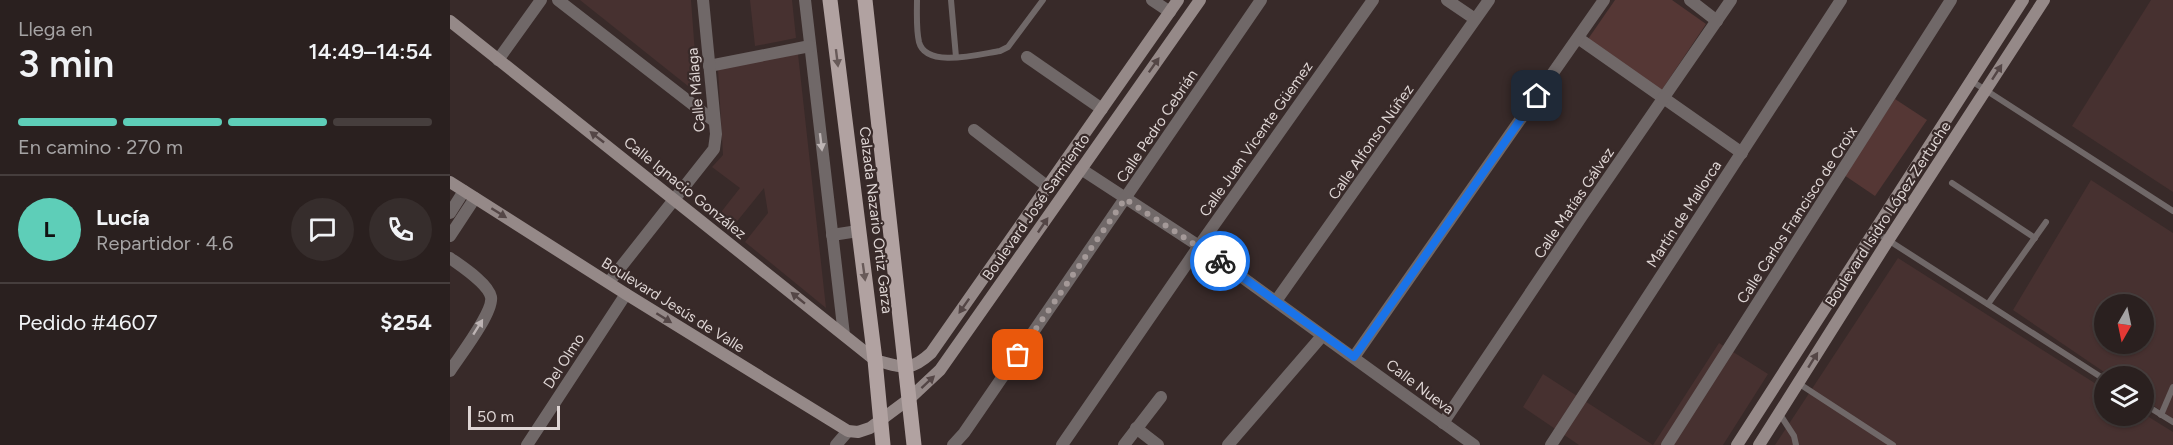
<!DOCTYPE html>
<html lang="es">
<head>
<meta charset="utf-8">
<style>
	body { margin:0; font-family:Figtree,sans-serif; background:#362d2c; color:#f1f3f6; height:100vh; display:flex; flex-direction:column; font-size:22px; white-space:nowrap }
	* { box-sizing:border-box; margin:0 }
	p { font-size:20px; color:#a5a3a4 }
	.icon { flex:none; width:33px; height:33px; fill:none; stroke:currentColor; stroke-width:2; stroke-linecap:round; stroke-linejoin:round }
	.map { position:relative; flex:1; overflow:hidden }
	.panel { display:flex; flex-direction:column; background:#2a201f; width:450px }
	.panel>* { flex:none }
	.needle { width:39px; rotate:189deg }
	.fabs { position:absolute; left:1644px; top:294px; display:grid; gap:12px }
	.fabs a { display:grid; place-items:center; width:60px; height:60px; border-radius:50%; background:#2a201f; box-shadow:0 2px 4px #0004,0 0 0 2px #463e3d; font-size:30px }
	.scale { position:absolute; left:18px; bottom:15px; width:92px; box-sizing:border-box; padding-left:6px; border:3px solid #ded5d4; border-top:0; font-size:16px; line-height:21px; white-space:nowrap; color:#ded5d4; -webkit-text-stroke:4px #382a29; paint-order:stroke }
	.pin { position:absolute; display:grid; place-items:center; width:51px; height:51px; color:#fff; margin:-26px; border-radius:12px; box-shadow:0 3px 9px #0006 }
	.courier { position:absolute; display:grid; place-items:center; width:60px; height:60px; margin:-30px; border:4px solid #1a73e8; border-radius:50%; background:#fff; color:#222; box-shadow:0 2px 8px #0007 }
	.overview em { font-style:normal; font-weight:600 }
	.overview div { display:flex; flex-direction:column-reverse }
	.overview { display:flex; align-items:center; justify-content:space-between; height:102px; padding:0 18px }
	h1 { font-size:39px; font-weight:600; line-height:45px }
	.bar { display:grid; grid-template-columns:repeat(4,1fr); gap:9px 6px; align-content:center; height:72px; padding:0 18px }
	.bar i { height:8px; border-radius:4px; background:#463e3d }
	.bar .current { background:#5eceb8 }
	.bar p { grid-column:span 4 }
	.line { display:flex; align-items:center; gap:15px; padding:0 18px; border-top:2px solid #463e3d }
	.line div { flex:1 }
	.round { display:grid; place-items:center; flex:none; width:63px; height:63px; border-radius:32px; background:#362d2c }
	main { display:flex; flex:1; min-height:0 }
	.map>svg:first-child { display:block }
</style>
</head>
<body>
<main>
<section class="panel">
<div class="overview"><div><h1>3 min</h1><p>Llega en</p></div><em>14:49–14:54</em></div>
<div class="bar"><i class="current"></i><i class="current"></i><i class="current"></i><i></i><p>En camino · 270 m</p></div>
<div class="line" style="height:108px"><b class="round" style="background:#5eceb8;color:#111">L</b><div><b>Lucía</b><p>Repartidor · 4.6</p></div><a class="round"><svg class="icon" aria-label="chat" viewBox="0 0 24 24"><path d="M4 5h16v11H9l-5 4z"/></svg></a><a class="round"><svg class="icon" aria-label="phone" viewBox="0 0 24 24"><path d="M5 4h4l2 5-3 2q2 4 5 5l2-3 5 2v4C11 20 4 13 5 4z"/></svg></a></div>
<div class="line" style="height:78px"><div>Pedido #4607</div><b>$254</b></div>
</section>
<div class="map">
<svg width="1723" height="445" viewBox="0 0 1723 445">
	<rect width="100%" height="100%" fill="#382a29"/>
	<g fill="#473130" fill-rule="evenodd">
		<path d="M130,0H241L248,94Z"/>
		<path d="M300,0H342L346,38L305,46Z"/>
		<path d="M1701,0H1723V192L1622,126Z"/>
		<path d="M348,54L376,308L295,242L318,213L314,188L280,230L268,216L290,188L262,167L273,155L268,69Z"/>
		<path d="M1641,180L1723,233V419L1694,399V376H1660L1563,310ZM1654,304H1694V344H1654Z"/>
		<path d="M1448,258L1654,389V416H1694V414L1723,432V445H1325Z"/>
		<path d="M1269,343L1318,374L1273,445H1129L1073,407L1093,374L1203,445Z"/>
	</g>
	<g fill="#553735">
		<path d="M1165,0H1222L1256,24L1209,94L1136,42Z"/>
		<path d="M1445,99L1477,120L1425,196L1394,175Z"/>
	</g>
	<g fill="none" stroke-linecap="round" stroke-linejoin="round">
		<g stroke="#706868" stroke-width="6">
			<path d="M467,0C467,13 466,29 469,42C476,69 530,54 550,51L558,47L593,0"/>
			<path d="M501,0L506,57"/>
			<path d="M1520,80L1723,211"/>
			<path d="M1502,183L1585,238"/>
			<path d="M1424,231L1654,379"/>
			<path d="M1538,304L1596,222"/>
			<path d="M1348,383L1443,445"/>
			<path d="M1694,404L1723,422"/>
			<path d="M1329,413L1344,436L1346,445"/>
			<path d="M1711,415L1723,387"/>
		</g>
		<g stroke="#706868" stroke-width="12">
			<path d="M108,0L264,121"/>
			<path d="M355,0L394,335"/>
			<path d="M702,0L720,12"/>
			<path d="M997,0L1025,19"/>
			<path d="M1240,0L1267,21"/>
			<path d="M1128,38L1292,153"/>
			<path d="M577,57L652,109"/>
			<path d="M48,60L91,0"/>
			<path d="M259,66L360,46"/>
			<path d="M524,130L598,187"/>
			<path d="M631,169L749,246L1024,445"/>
			<path d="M0,213L14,191"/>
			<path d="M382,235L408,231"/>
			<path d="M0,236L25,198"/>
			<path d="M0,258C11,266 38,283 41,297C44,312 9,357 0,371"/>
			<path d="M159,282L264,149L266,134L253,0"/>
			<path d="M826,301L1039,0"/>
			<path d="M904,357L1154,0"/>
			<path d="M993,423L1132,216L1281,0"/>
			<path d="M686,428L708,445"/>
			<path d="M77,445L176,294"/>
			<path d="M386,445L398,431"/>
			<path d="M503,445L514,433L811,0"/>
			<path d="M612,445L749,246L923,0"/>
			<path d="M674,445L711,397"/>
			<path d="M778,445L872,336"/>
			<path d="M1101,445L1391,0"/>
			<path d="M1217,445L1501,0"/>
		</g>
		<g stroke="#958988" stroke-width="12">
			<path d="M0,21L425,360C452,367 459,373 481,353L728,0"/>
			<path d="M0,182L176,294L398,431L408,432L420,428L459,399L490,370L750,0"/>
			<path d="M1287,445L1573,0"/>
			<path d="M1309,445L1439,239L1594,0"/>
		</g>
		<g stroke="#b1a2a1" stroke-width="15">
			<path d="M380,0L425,360L433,445"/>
			<path d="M415,0L464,445"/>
		</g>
	</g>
	<defs><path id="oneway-solid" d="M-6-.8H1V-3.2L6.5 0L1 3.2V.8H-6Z" transform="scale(1.5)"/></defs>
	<g fill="#685a59">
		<use href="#oneway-solid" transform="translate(387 58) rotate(83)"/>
		<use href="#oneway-solid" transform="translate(414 272) rotate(82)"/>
	</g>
	<g fill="#544646">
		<use href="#oneway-solid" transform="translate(704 65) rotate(-55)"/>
		<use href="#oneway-solid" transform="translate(1547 72) rotate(-57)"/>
		<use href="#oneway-solid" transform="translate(147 137) rotate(-142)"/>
		<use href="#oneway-solid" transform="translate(49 213) rotate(32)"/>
		<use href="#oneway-solid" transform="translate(593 225) rotate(-56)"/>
		<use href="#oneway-solid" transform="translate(348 298) rotate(-141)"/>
		<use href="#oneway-solid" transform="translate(514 306) rotate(125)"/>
		<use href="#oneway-solid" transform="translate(214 318) rotate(32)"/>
		<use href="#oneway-solid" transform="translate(1363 360) rotate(-58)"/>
		<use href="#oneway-solid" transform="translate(478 382) rotate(-43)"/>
	</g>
	<g fill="#bdb4b4">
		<use href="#oneway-solid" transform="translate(371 142) rotate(83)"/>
		<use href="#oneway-solid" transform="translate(28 327) rotate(-58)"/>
	</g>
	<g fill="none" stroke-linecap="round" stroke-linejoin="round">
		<path stroke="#a49998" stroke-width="6" stroke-dasharray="0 10.8" d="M568,355L675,199L770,261"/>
		<path stroke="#1a73e8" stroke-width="8" d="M770,261L904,357L1087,96"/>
	</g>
	<g text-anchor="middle" stroke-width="4.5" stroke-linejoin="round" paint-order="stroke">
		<g font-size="15" fill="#ded5d4" stroke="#382a29">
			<text transform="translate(246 90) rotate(-95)" y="5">Calle Málaga</text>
			<text transform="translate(707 126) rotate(-56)" y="5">Calle Pedro Cebrián</text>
			<text transform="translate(806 139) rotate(-55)" y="5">Calle Juan Vicente Güemez</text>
			<text transform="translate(921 142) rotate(-55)" y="5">Calle Alfonso Núñez</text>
			<text transform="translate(235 188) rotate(39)" y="5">Calle Ignacio González</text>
			<text transform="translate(1124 203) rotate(-56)" y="5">Calle Matías Gálvez</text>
			<text transform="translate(586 207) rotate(-55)" y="5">Boulevard José Sarmiento</text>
			<text transform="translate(1234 214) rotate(-57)" y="5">Martín de Mallorca</text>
			<text transform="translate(1438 214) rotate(-57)" y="5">Boulevard Isidro López Zertuche</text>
			<text transform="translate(1347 215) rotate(-57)" y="5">Calle Carlos Francisco de Croix</text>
			<text transform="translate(426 220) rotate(83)" y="5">Calzada Nazario Ortiz Garza</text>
			<text transform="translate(223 305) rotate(32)" y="5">Boulevard Jesús de Valle</text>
			<text transform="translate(114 361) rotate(-57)" y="5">Del Olmo</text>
			<text transform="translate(970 387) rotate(37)" y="5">Calle Nueva</text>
		</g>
	</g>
</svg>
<div class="fabs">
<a><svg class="needle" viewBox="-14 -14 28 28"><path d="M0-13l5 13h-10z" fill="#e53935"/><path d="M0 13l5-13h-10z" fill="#a5a3a4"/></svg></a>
<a><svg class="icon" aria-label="layers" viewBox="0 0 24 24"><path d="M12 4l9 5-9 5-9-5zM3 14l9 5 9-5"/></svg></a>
</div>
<div class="scale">50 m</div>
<div class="pin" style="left:568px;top:355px;background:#ea580c"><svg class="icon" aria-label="bag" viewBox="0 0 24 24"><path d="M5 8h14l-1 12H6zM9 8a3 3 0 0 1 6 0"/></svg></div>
<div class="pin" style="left:1087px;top:96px;background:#1f2937"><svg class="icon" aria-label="home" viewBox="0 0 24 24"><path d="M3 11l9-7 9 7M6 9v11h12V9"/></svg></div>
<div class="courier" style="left:770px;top:261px"><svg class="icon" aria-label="bike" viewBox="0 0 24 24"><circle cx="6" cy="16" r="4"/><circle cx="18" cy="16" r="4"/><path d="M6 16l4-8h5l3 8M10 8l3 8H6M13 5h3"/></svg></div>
</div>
</main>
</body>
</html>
